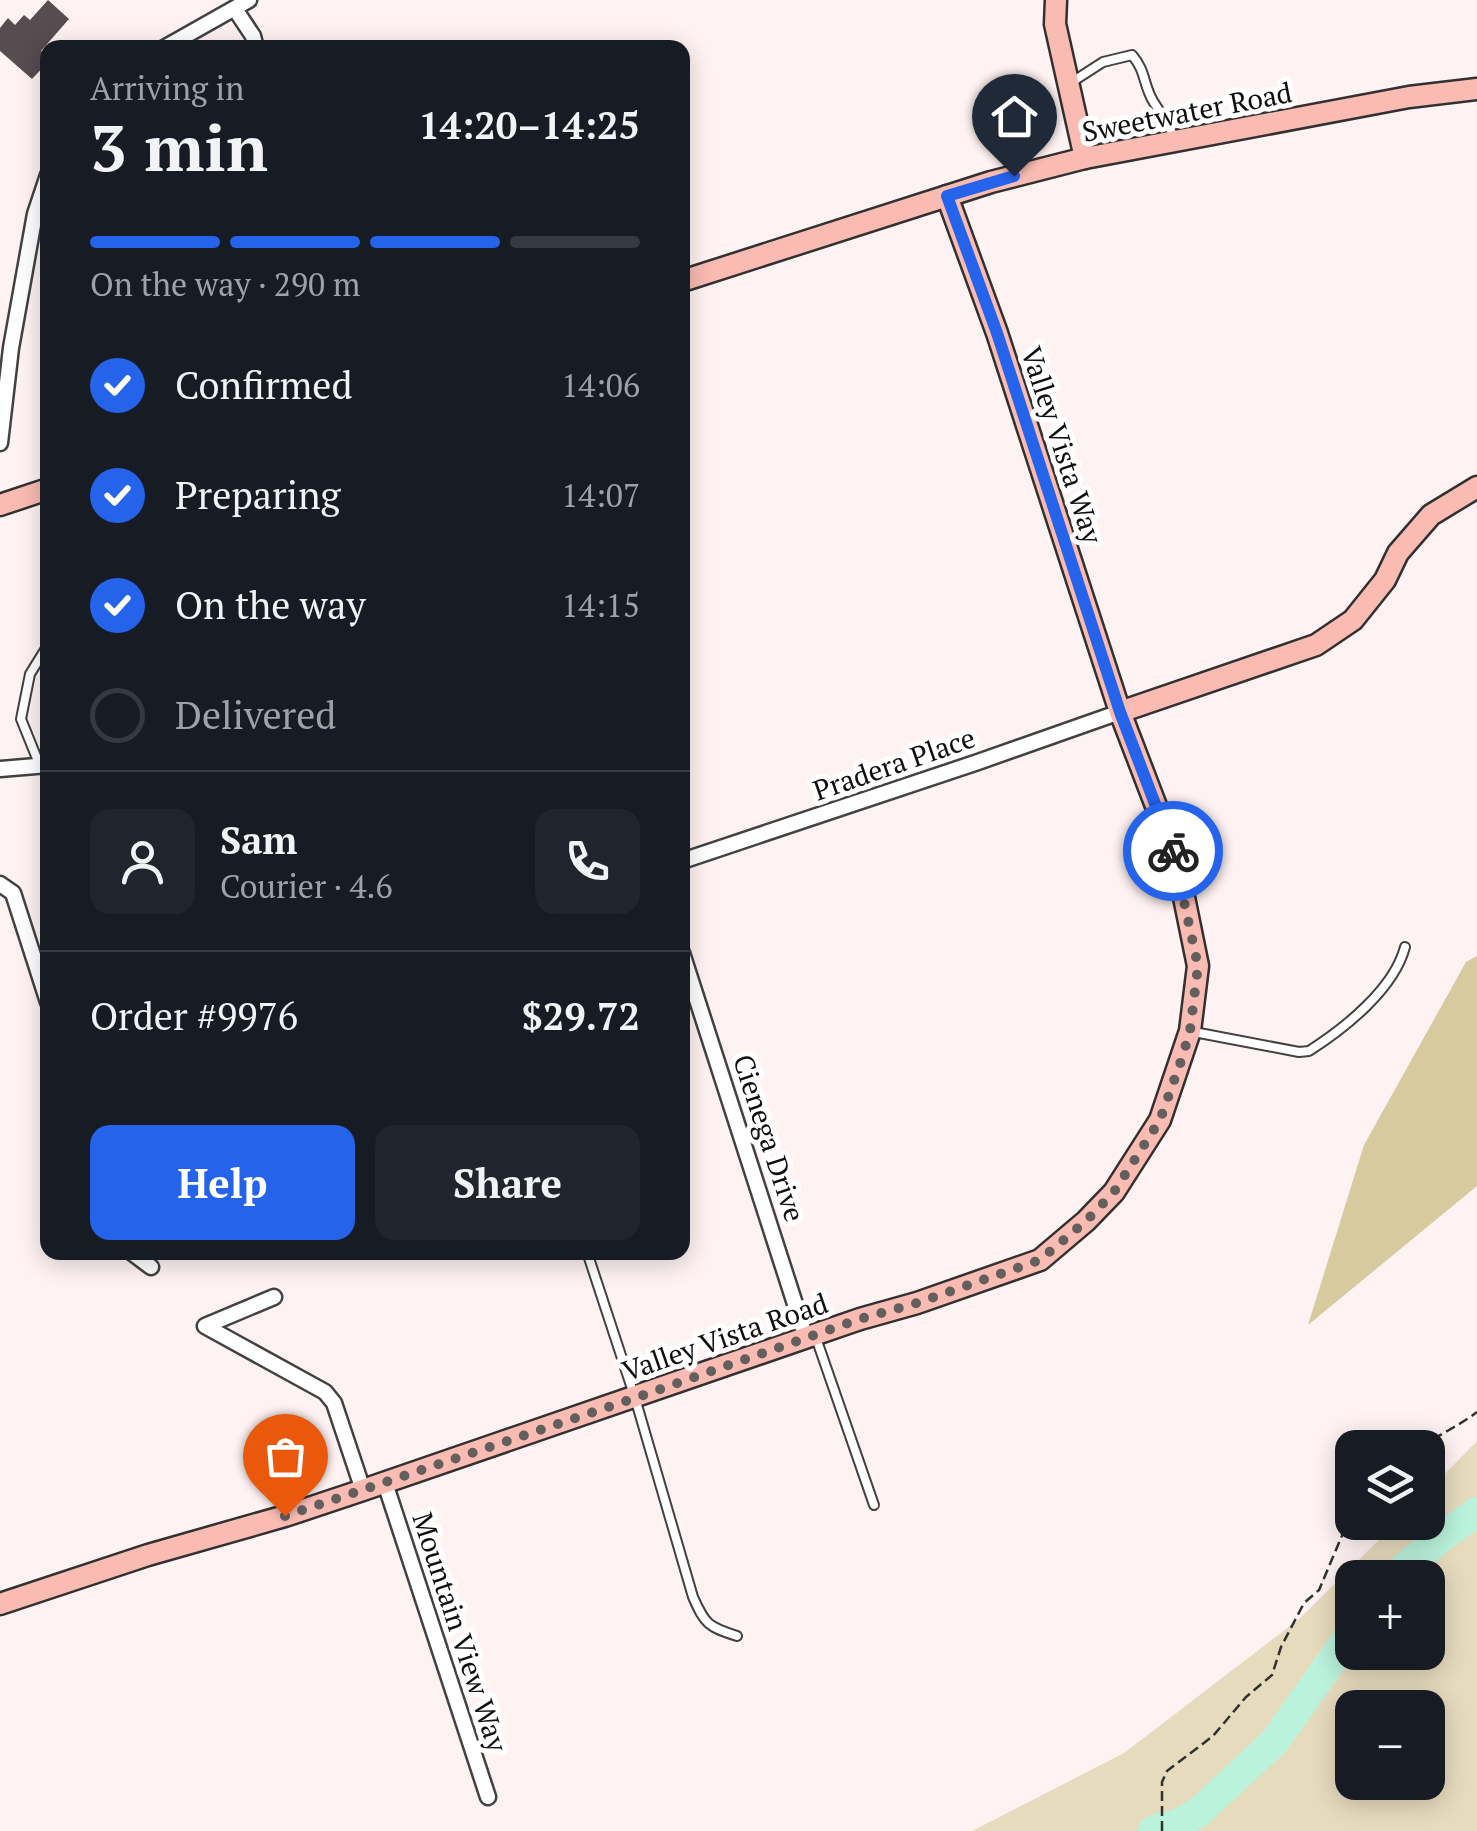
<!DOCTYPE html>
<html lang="en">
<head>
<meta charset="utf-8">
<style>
	body { margin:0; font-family:"PT Serif",serif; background:#20242c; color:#f1f3f6; height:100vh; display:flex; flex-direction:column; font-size:38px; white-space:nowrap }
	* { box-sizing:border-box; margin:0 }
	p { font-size:32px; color:#9ea1a6 }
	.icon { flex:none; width:55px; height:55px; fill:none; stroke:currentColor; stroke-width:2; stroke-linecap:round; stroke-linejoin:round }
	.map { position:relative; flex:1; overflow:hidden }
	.panel { position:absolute; left:40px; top:40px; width:650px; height:1220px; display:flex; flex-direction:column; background:#171b24; border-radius:20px; box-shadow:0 5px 25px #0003 }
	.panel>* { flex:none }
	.tools { position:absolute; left:1335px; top:1430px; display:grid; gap:20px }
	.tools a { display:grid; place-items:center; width:110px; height:110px; border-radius:20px; background:#171b24; box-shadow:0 5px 25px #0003; font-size:50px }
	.pin { position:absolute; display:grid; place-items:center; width:85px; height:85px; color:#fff; margin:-102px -42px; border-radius:50% 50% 50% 0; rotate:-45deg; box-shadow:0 0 10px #0007 }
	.pin .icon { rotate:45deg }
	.courier { position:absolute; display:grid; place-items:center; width:100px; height:100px; margin:-50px; border:8px solid #2563eb; border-radius:50%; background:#fff; color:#222; box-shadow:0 2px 12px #0007 }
	.summary em { font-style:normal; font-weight:600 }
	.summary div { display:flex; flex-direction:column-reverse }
	.summary { display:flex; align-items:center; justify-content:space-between; height:170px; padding:0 50px }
	h1 { font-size:65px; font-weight:600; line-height:75px }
	.bar { display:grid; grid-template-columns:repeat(4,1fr); gap:15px 10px; align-content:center; height:120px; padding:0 50px }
	.bar i { height:12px; border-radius:8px; background:#363941 }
	.bar .active { background:#2563eb }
	.bar p { grid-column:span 4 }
	.line { display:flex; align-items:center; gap:25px; padding:0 50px; border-top:2px solid #363941 }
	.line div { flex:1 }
	.round { display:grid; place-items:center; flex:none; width:105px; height:105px; border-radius:20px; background:#20242c }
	ol { padding:0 50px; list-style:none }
	li { display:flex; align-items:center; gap:30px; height:110px }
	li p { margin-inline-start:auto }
	li .icon { padding:10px; border-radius:50%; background:#2563eb; color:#fff; stroke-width:4 }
	li:last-child { color:#9ea1a6 }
	li i { width:55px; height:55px; border:5px solid #363941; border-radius:50% }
	.cta { display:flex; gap:20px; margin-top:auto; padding:20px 50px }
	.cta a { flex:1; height:115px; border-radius:20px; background:#2563eb; color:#fff; font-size:40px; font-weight:600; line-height:115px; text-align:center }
	.cta a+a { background:#20242c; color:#f1f3f6 }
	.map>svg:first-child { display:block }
</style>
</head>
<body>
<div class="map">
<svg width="1477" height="1831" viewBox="0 0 1477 1831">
	<rect width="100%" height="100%" fill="#fef3f2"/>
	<path fill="#e7dbbe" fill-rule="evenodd" d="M1477,1441V1831H972L1124,1753L1299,1619L1396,1523L1428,1522V1491ZM1352,1578H1428V1652H1352ZM1352,1708H1428V1782H1352Z"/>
	<path fill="#d6ca9e" d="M1477,956V1186L1308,1325L1364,1145L1466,962Z"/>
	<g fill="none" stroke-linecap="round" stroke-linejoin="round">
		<g stroke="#baf2dc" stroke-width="30">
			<path d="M1393,1578L1441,1537L1477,1512"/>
			<path d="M1153,1831L1163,1827L1176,1825L1198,1813L1275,1741L1352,1632"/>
		</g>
	</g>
	<path fill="#574c50" d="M48,0L69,19L41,51L48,56V62L32,79L0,51V28L8,18L15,25L24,15L30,20Z"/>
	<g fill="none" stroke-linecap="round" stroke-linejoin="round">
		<g stroke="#424242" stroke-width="12">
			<g id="lane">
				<path d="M1072,82L1103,62L1132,55C1146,71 1143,84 1153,101C1161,114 1169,124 1174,138"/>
				<path d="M40,766L21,719L30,674L48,645"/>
				<path d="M1194,1032L1299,1052L1309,1051C1345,1028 1394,989 1405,947"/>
				<path d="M587,1252L635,1398L693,1597C705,1624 708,1627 737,1636"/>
				<path d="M815,1335L874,1505"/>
			</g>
		</g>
		<g stroke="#424242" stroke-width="19">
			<g id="street">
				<path d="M235,9L253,36L256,48"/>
				<path d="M164,48L249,0"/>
				<path d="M0,443L11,348L35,214L48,175"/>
				<path d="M0,769L48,765"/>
				<path d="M682,861L978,762L1120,712"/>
				<path d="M0,884L13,893L48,1002"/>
				<path d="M682,953L806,1338"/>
				<path d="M131,1252L151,1267"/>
				<path d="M274,1297L205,1326L325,1392L334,1403L363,1490"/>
				<path d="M385,1483L488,1797"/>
			</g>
		</g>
		<g stroke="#313131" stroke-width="25">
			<g id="secondary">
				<path d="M1056,0L1055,24L1085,158"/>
				<path d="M682,281L991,182L1085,158L1409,97L1477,89"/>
				<path d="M0,505L48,489"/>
				<path d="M1120,712L1316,645L1353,620L1385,580L1398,553L1431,515L1477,487"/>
				<path d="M0,1604L148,1555L285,1516L363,1490L860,1319L917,1303L1040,1260L1086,1221L1114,1192L1160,1120L1190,1031L1198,966L1176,858L1120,712L997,333L947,196"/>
			</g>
		</g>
		<g stroke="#313131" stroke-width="2.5" stroke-dasharray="10 5" stroke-linecap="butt">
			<path d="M1421,1448C1439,1434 1459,1426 1477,1412"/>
			<path d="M1162,1831V1782L1167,1771L1213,1736L1246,1697L1272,1675L1281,1647L1304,1603L1319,1590L1352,1512"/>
		</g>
		<use href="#lane" stroke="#fff" stroke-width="8"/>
		<use href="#street" stroke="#fff" stroke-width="14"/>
		<use href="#secondary" stroke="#f9bbb2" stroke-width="20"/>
	</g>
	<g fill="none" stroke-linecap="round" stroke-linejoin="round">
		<path stroke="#635f5e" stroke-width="10" stroke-dasharray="0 18" d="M285,1516L635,1398L860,1319L917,1303L1040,1260L1086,1221L1114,1192L1160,1120L1181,1061L1190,1031L1198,966L1173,851"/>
		<path stroke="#2563eb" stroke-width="12" d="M1014,176L947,196L997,333L1120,712L1173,851"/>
	</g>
	<g text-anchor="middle" stroke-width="10" stroke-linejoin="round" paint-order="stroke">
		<g font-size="28" fill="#0f0f0f" stroke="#fff">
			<text transform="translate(1187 112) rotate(-11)" y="10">Sweetwater Road</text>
			<text transform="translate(1062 445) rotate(72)" y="10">Valley Vista Way</text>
			<text transform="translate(894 764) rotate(-19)" y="10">Pradera Place</text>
			<text transform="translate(769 1138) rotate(72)" y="10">Cienega Drive</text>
			<text transform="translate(725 1337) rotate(-19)" y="10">Valley Vista Road</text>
			<text transform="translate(460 1632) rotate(72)" y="10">Mountain View Way</text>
		</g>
	</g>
</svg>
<div class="tools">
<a><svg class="icon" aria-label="layers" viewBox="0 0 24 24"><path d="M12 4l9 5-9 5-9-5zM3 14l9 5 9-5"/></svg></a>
<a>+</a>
<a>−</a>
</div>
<div class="pin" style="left:285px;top:1516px;background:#ea580c"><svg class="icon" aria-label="bag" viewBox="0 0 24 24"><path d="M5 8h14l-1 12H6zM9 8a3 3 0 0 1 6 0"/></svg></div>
<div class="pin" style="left:1014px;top:176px;background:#1f2937"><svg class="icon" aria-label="home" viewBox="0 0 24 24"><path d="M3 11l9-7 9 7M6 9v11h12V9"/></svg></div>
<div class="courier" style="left:1173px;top:851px"><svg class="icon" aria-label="bike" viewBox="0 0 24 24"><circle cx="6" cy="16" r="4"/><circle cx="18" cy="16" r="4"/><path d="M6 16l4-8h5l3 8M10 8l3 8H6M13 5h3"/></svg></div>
<section class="panel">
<div class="summary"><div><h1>3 min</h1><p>Arriving in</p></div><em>14:20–14:25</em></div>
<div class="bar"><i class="active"></i><i class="active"></i><i class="active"></i><i></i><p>On the way · 290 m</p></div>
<ol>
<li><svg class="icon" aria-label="check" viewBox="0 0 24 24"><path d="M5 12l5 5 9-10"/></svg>Confirmed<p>14:06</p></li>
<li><svg class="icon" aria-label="check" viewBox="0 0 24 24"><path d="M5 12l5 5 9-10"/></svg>Preparing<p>14:07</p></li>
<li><svg class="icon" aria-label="check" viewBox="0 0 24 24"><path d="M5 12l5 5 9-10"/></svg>On the way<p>14:15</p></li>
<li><i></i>Delivered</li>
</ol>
<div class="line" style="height:180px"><a class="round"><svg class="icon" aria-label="person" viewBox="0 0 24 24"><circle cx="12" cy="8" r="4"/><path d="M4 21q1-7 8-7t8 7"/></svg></a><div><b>Sam</b><p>Courier · 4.6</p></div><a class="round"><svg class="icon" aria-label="phone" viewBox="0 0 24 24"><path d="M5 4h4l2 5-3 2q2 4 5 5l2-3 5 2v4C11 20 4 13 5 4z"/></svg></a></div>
<div class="line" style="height:130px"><div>Order #9976</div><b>$29.72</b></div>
<div class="cta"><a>Help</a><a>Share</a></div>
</section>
</div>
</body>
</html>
